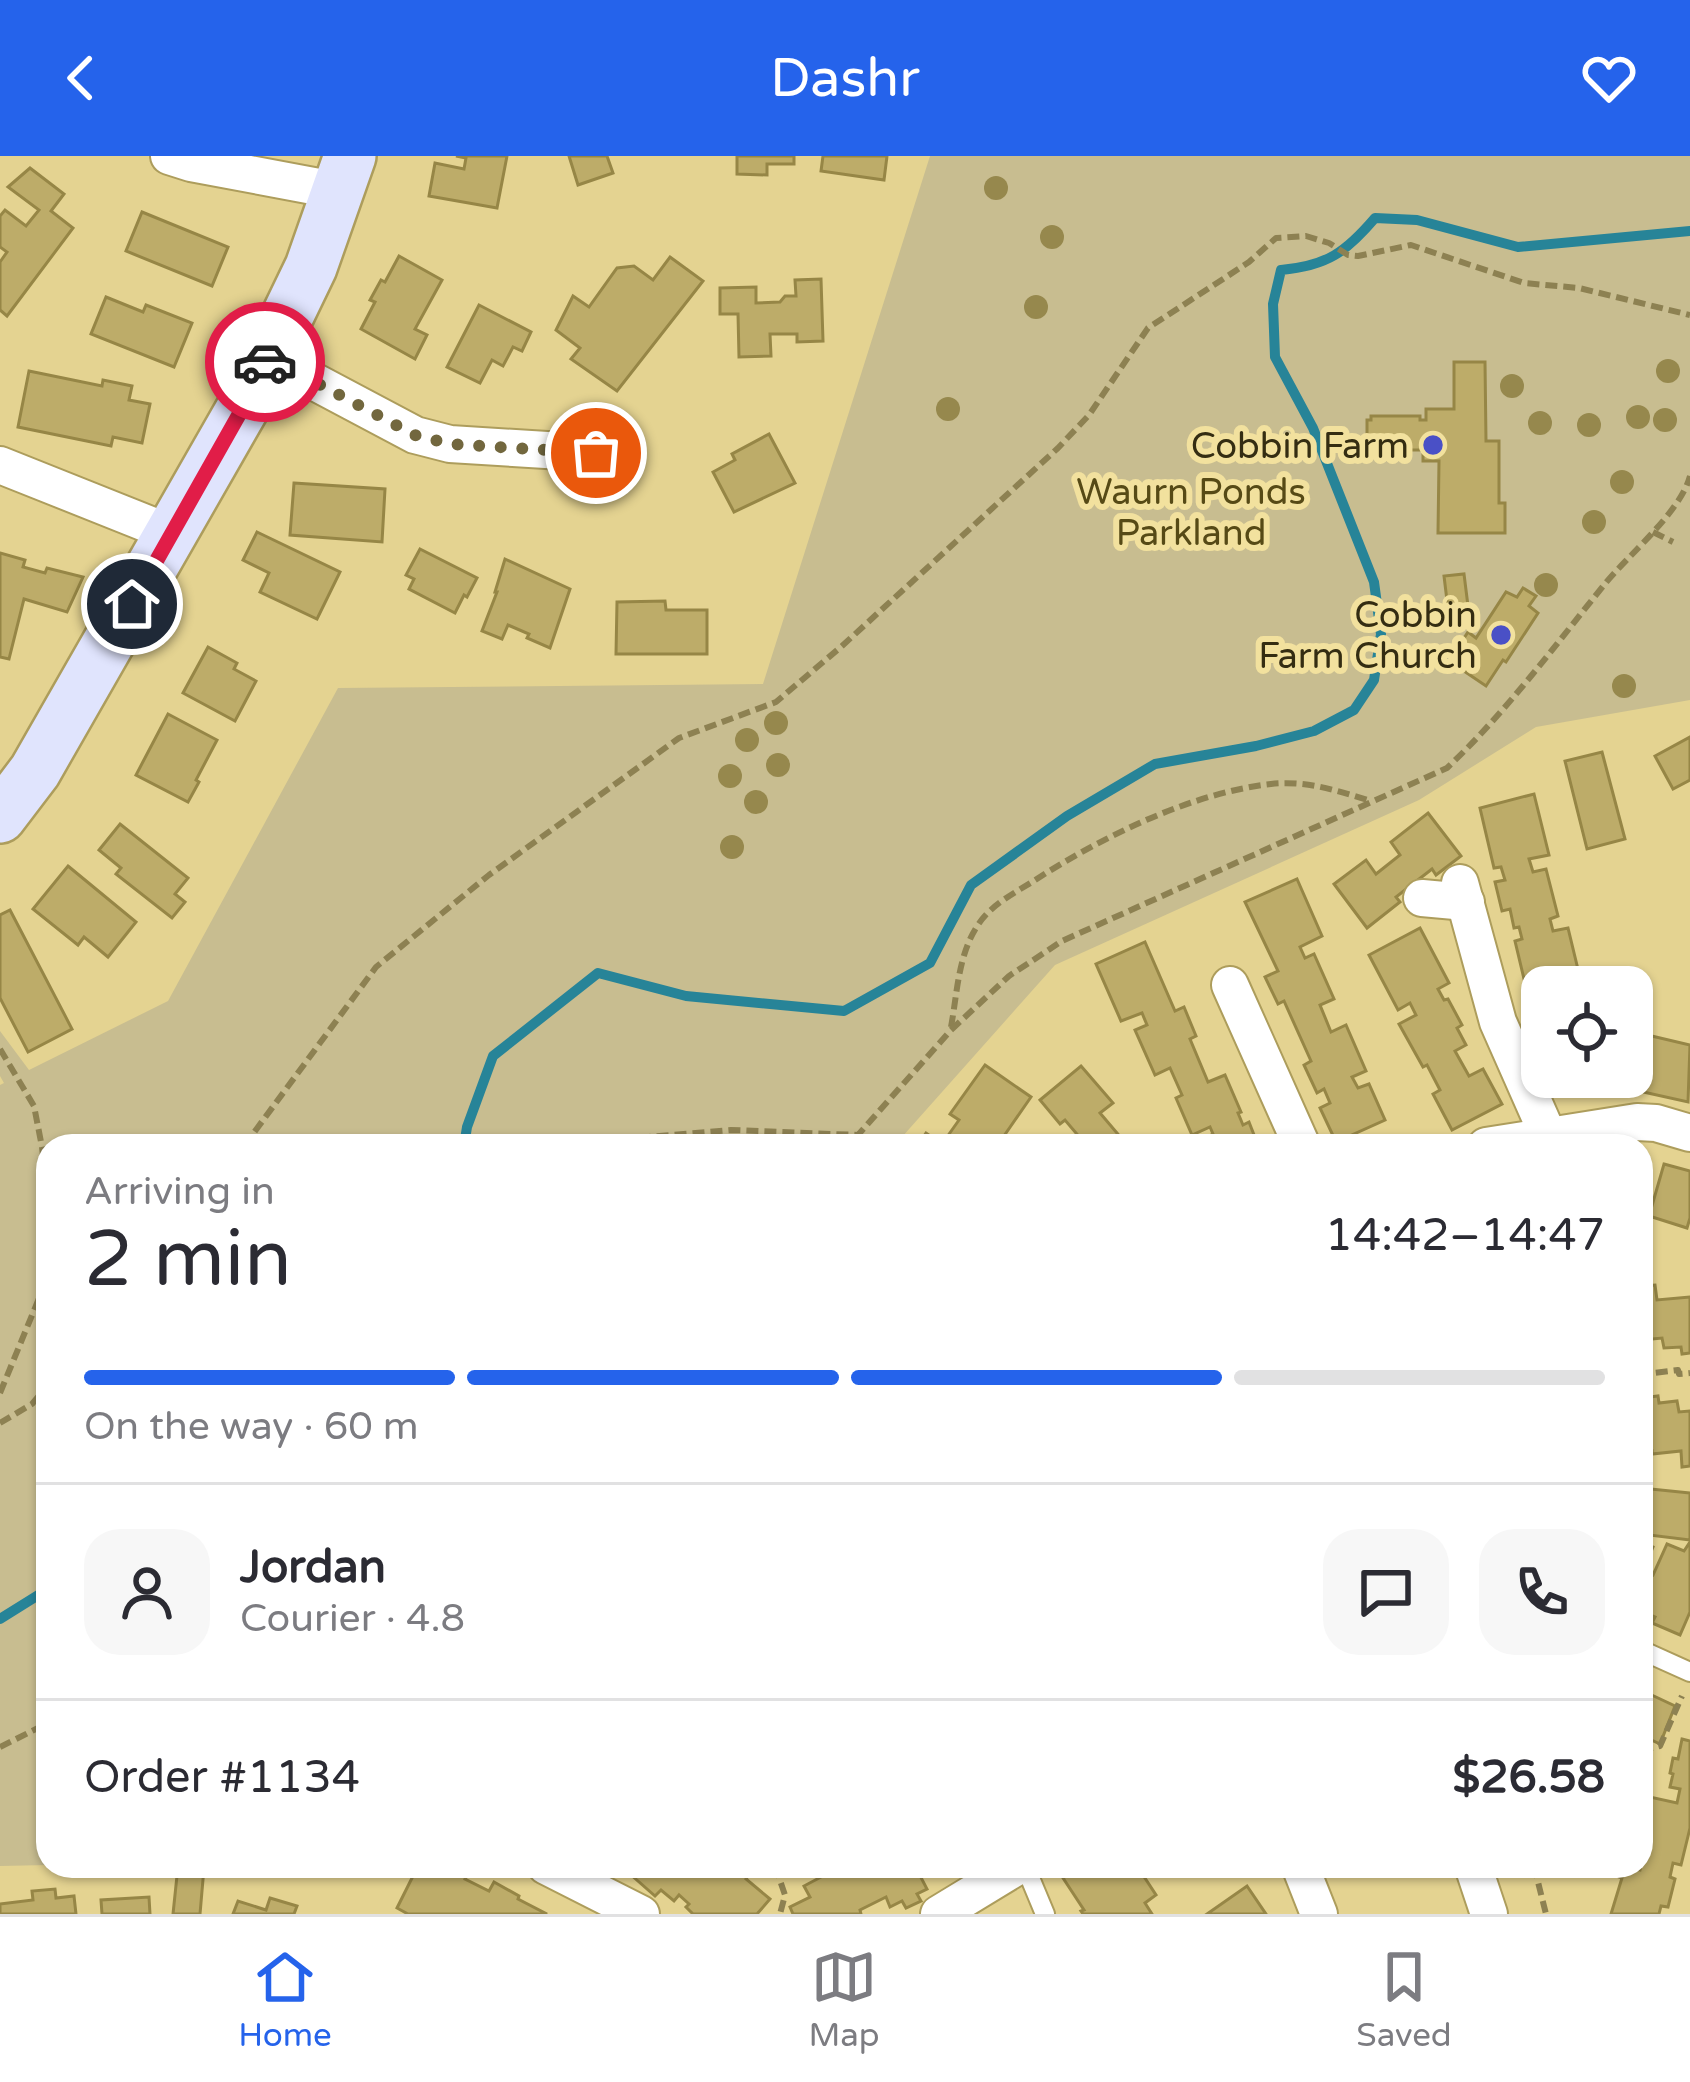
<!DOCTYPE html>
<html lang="en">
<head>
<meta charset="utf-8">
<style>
	body { margin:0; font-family:"Varela Round",sans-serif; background:#f7f7f7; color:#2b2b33; height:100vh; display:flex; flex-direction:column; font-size:45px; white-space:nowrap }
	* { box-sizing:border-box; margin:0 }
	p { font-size:39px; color:#7c7c81 }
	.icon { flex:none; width:66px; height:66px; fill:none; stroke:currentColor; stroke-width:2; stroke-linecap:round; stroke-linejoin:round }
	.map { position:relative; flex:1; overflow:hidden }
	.side { position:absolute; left:36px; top:978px; width:1617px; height:744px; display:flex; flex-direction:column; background:#fff; border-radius:36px; box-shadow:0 3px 9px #0004 }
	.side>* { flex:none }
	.buttons { position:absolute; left:1521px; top:810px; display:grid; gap:24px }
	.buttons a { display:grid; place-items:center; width:132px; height:132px; border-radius:24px; background:#fff; box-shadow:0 3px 9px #0004; font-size:60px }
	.pin { position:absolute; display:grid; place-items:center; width:102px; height:102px; color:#fff; margin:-51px; border:6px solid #fff; border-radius:50%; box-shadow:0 3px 12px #0007 }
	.courier { position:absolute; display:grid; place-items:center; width:120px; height:120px; margin:-60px; border:9px solid #e11d48; border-radius:50%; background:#fff; color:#222; box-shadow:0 3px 15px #0007 }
	.headline em { font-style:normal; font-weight:600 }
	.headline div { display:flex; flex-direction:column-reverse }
	.headline { display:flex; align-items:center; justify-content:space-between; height:204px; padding:0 48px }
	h1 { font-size:78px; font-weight:600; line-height:90px }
	.bar { display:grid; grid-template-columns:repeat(4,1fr); gap:18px 12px; align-content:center; height:144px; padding:0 48px }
	.bar i { height:15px; border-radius:9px; background:#e1e1e2 }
	.bar .selected { background:#2563eb }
	.bar p { grid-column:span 4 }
	.line { display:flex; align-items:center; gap:30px; padding:0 48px; border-top:3px solid #e1e1e2 }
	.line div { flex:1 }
	.round { display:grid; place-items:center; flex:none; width:126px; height:126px; border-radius:36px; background:#f7f7f7 }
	header { display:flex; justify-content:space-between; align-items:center; height:156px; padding:0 48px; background:#2563eb; color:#fff; font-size:54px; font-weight:600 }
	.tabs { display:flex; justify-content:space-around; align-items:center; height:168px; border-top:3px solid #e1e1e2; background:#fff; font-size:33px; color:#7c7c81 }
	.tabs a { display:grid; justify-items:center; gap:6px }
	.tabs .selected { color:#2563eb }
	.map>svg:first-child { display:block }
</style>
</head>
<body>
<header><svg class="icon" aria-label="back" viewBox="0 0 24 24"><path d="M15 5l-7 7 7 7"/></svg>Dashr<svg class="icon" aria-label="heart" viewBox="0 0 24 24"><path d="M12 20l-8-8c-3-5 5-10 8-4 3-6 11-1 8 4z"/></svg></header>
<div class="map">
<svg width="1690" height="1758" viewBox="0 0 1690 1758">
	<rect width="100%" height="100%" fill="#e4d391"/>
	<path fill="#c8bd90" d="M930,0H1690V544L1536,571L1419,644L1055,809L894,990H48V1709L0,1710V929L4,927L0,920V875L29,914L168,845L338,532L763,528Z"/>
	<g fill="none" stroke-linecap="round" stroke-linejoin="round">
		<g stroke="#278498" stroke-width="10">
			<path d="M464,990L467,971L493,900L598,817L686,840L844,855L930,807L971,729L1067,660L1155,608L1256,590L1314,575L1354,554L1374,524L1381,478L1374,426L1313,272L1275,201L1273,148L1281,114C1327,110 1346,96 1375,62L1417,64L1518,91L1690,75"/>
			<path d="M0,1463L48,1433"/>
		</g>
	</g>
	<g fill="#bdac69" stroke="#968646" stroke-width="3">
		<path d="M456,0H507L497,52L429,40L435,7L464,13L466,2Z"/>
		<path d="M569,0H607L613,17L578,29Z"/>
		<path d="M737,0H794V8H767V19L737,18Z"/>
		<path d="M823,0H887L884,24L821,15Z"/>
		<path d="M30,12L64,38L51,55L73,72L7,160L0,154V106L7,96L0,91V60L5,54L26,70L39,54L8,31Z"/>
		<path d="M142,56L228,91L212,130L126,95Z"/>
		<path d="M399,100L442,124L415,173L427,179L415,203L361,173L375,146L370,144L381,124L385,126Z"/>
		<path d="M670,101L703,125L617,235L571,203L580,192L556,174L573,140L589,151L617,112L634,110L653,124Z"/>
		<path d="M821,123L823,185L797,186V178H770L771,200L739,201L738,158H720V132L756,131V147L780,146L785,140H796L795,124Z"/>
		<path d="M106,141L143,156L146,149L192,167L174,211L91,178Z"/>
		<path d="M479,149L531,176L522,195L513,191L503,210L492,204L480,227L447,211Z"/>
		<path d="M1454,206H1485L1486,285H1499V347H1505V377H1438L1439,305H1423V294H1367V264H1371V260H1420V264H1426V253H1454Z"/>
		<path d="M29,215L102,230L103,224L132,230L129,244L150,248L142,287L113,281L111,290L18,271Z"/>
		<path d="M769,278L795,327L734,356L713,316L735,304L732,298Z"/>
		<path d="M294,327L385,333L382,386L290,379Z"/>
		<path d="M257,376L340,416L317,463L260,436L269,417L243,404Z"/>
		<path d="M420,393L477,422L467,441L464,439L455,457L409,433L414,423L406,419Z"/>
		<path d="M0,397L25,404L23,411L45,417L47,412L83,421L67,456L24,443L9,503L0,501Z"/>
		<path d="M505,403L570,433L550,492L527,482L529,478L508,469L502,483L482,475L497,436H495Z"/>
		<path d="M1464,418L1469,458L1449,461L1444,420Z"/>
		<path d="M1523,432L1536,440L1529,450L1538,457L1506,506L1503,504L1486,530L1461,513L1469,501L1457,493L1468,476L1476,482L1506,436L1517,441Z"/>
		<path d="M665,445L666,454H707V498H616L617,446Z"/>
		<path d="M208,491L237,507L234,513L256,525L235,565L183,537Z"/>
		<path d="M168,558L217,584L196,624L199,626L188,646L136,619Z"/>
		<path d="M1690,581V624L1673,633L1655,600Z"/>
		<path d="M1602,596L1625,683L1587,693L1565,605Z"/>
		<path d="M1534,638L1549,699L1529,703L1533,716L1546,713L1558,760L1550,763L1553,775L1568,772L1582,830L1542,831V883L1536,857L1539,856L1536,842L1529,844L1515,785L1522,783L1519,771L1514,772L1510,753L1502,755L1495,726L1505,724L1501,711L1494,712L1480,652Z"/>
		<path d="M1428,657L1461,700L1436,719L1432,713L1396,741L1400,746L1367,772L1334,728L1366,704L1376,718L1400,699L1391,686Z"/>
		<path d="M120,668L188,722L175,738L185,746L172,762L116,718L121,712L99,694Z"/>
		<path d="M68,710L136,766L108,801L84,781L78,789L33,753Z"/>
		<path d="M1297,723L1322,780L1300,791L1305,802L1314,798L1334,843L1320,849L1331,876L1346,869L1366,915L1352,921L1358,932L1369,928L1385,964L1336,986L1320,952L1330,947L1324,933L1317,937L1304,909L1311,905L1284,845L1278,848L1265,821L1278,815L1245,746Z"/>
		<path d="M10,754L72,873L28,896L0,842V759Z"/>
		<path d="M1420,772L1449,827L1438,833L1444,844L1448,843L1462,869L1457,872L1466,889L1455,895L1469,920L1483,913L1502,948L1452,974L1433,938L1440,934L1427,909L1423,911L1399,868L1416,859L1410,847L1398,854L1369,799Z"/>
		<path d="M1145,786L1175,855L1184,851L1196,880L1190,883L1208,926L1225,919L1241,956L1238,957L1243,969L1249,966L1256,984L1263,981L1266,990H1200L1198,985L1213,978L1210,971L1192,979L1176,942L1182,939L1170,912L1155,919L1135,874L1147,869L1142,857L1121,865L1096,808Z"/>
		<path d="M1639,877L1690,889L1688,946L1612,929L1614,921H1632V892H1636Z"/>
		<path d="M985,909L1031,941L997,990L984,982L979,990H917L926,977L942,988L959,964L950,958Z"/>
		<path d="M1081,910L1113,947L1100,957L1128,990H1087L1065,964L1060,968L1040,944Z"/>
		<path d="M1664,1008L1690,1015V1062L1687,1072L1649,1060Z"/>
		<path d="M1655,1129L1657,1144L1690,1141V1197L1682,1198L1681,1191L1664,1192L1662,1182L1641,1184V1130Z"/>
		<path d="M1658,1240L1659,1247L1677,1245L1679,1256L1690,1255V1310L1682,1311L1681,1295L1652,1298V1295L1641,1296V1242Z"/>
		<path d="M1641,1332L1690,1337V1384L1641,1378Z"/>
		<path d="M1641,1385L1653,1391L1643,1415L1653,1419L1667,1388L1684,1395L1690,1386V1456L1680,1479L1652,1467L1655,1461L1641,1455Z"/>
		<path d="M1641,1534L1675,1550L1660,1588L1641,1579Z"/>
		<path d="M1682,1583L1690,1585V1672L1681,1709L1673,1707L1670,1721L1675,1723L1668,1751L1661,1750L1659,1758H1611L1622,1722L1619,1721L1621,1710L1640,1714L1643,1701L1641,1700V1639L1677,1647L1680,1633L1670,1631L1673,1618L1670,1617L1673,1602L1678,1603Z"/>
		<path d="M178,1710L204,1712L200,1758H173Z"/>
		<path d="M418,1710H471L465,1723L489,1735L494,1726L519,1740L518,1743L547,1758H408L397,1752Z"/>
		<path d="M621,1710H711L717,1715L721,1710H737L748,1720L746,1723L770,1743L757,1758H693L686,1751L689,1748L679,1739L674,1745L661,1734L655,1740Z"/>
		<path d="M859,1710H915L927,1733L917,1738L921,1745L906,1752L902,1745L890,1751L886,1741L860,1754L861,1758H793L790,1751L810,1741L804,1730L838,1712L842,1719Z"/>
		<path d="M1082,1710H1117L1123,1718L1137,1710L1156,1739L1145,1747L1152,1758H1083L1081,1755L1084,1754L1063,1722Z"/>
		<path d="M1247,1730L1266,1758H1207Z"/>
		<path d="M55,1733L56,1742L74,1740L76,1758H0V1748L33,1744L32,1735Z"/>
		<path d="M149,1741L150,1758H102L101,1744Z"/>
		<path d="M270,1742L297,1750L294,1758H233L238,1745L266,1754Z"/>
	</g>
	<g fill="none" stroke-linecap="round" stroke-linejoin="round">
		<g stroke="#ad9d5c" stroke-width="22">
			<g id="lane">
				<path d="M1641,1494L1690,1516"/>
				<path d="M1025,1710L1045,1758"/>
			</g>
		</g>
		<g stroke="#ad9d5c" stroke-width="40">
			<g id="street">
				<path d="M169,0L191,7L340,35"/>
				<path d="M268,201L415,279L450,288L595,297"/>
				<path d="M0,309L173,378"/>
				<path d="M1460,727L1498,866L1548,979"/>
				<path d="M1422,742L1466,746"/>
				<path d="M1230,829L1302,990"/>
				<path d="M1486,990L1637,966L1656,967L1690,977"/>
				<path d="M546,1710L641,1758"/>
				<path d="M1300,1710L1319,1758"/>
				<path d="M1473,1710L1489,1758"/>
				<path d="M939,1758L1018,1710"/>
			</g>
		</g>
		<g stroke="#ad9d5c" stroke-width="56">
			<path id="secondary" d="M0,661L35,615L245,248L311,111L350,0"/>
		</g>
		<g stroke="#8d8152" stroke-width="6" stroke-dasharray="12 6" stroke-linecap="butt">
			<path d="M1653,376L1673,386"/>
			<path d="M951,871C957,839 958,801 976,772C989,750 1011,739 1032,726C1100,682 1190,637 1271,628C1306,624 1338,635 1371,645"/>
			<path d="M0,893L34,950L42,991L48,1045"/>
			<path d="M244,990L376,811L489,719L679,582L776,546L842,490L1058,292L1089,259L1148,172L1249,106L1276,82L1306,80L1329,87L1348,99L1358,100L1411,89L1524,127L1579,132L1690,159"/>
			<path d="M644,990L649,981L731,974L858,979L951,874L1009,820L1062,785L1447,612C1506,556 1553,492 1604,429C1628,399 1680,357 1690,320"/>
			<path d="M1641,1214H1645L1646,1218L1678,1214L1679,1218L1690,1217"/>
			<path d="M0,1237L42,1135L48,1081"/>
			<path d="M0,1267L32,1248L48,1229"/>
			<path d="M0,1591L48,1567"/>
			<path d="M1641,1595L1660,1590L1682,1540"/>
			<path d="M775,1710L785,1739L780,1758"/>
			<path d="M1534,1710L1546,1758"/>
		</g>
		<use href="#lane" stroke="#fff" stroke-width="18"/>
		<use href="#street" stroke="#fff" stroke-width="36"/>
		<use href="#secondary" stroke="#e0e4fd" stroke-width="51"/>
	</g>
	<g fill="#96884d">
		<circle cx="996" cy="32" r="12"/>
		<circle cx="1052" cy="81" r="12"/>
		<circle cx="1036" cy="151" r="12"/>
		<circle cx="1668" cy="215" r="12"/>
		<circle cx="1512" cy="230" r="12"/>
		<circle cx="948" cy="253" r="12"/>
		<circle cx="1638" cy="261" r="12"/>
		<circle cx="1665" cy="264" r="12"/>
		<circle cx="1540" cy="267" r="12"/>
		<circle cx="1589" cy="269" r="12"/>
		<circle cx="1622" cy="326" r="12"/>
		<circle cx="1594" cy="366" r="12"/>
		<circle cx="1546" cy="429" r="12"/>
		<circle cx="1624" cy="530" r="12"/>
		<circle cx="776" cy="567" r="12"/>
		<circle cx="747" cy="584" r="12"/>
		<circle cx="778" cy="609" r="12"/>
		<circle cx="730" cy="620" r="12"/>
		<circle cx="756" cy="646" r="12"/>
		<circle cx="732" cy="691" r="12"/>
	</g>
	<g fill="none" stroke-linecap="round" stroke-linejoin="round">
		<path stroke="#72673e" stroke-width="12" stroke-dasharray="0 21.6" d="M265,206L268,201L415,279L450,288L596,297"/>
		<path stroke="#e11d48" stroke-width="15" d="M132,448L245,248L265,206"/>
	</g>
	<g fill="#4a50c6" stroke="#f2e19e" stroke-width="4.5">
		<circle cx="1433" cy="289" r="12"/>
		<circle cx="1501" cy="479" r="12"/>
	</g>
	<g text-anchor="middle" stroke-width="12" stroke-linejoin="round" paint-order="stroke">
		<g font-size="36" fill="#342d12" stroke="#f2e19e" text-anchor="end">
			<text x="1409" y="302">Cobbin Farm</text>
			<text x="1477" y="471">Cobbin<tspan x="1477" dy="41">Farm Church</tspan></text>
		</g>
		<g font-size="36" fill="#564a16" stroke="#f2e19e">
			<text x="1191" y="348">Waurn Ponds<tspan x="1191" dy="41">Parkland</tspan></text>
		</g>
	</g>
</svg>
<div class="buttons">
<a><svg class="icon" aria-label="locate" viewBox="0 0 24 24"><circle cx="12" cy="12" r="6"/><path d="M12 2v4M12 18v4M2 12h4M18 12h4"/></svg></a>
</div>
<div class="pin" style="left:596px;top:297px;background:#ea580c"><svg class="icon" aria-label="bag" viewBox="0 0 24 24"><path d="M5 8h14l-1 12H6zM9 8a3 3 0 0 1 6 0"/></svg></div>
<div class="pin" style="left:132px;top:448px;background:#1f2937"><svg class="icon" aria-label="home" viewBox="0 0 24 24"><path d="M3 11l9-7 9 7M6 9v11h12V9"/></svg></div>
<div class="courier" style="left:265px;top:206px"><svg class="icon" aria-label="car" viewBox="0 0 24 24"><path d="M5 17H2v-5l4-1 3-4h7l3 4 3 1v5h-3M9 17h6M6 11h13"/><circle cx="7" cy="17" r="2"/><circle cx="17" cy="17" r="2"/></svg></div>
<section class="side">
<div class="headline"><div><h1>2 min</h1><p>Arriving in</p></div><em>14:42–14:47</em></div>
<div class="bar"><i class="selected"></i><i class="selected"></i><i class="selected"></i><i></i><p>On the way · 60 m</p></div>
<div class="line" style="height:216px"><a class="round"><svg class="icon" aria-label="person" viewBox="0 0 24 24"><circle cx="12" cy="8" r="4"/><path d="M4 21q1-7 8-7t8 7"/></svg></a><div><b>Jordan</b><p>Courier · 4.8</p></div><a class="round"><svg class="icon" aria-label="chat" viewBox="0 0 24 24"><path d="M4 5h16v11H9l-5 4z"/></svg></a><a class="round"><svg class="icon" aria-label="phone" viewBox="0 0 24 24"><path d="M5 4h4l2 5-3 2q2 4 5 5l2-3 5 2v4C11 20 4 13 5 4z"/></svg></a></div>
<div class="line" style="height:156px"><div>Order #1134</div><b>$26.58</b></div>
</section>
</div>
<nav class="tabs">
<a class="selected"><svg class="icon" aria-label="home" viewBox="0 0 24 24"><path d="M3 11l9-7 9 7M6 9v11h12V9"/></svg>Home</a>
<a><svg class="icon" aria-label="map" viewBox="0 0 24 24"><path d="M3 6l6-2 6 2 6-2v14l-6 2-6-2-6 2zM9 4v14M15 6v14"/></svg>Map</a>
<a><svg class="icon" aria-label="saved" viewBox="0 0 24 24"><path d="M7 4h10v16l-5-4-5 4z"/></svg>Saved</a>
</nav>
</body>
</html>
